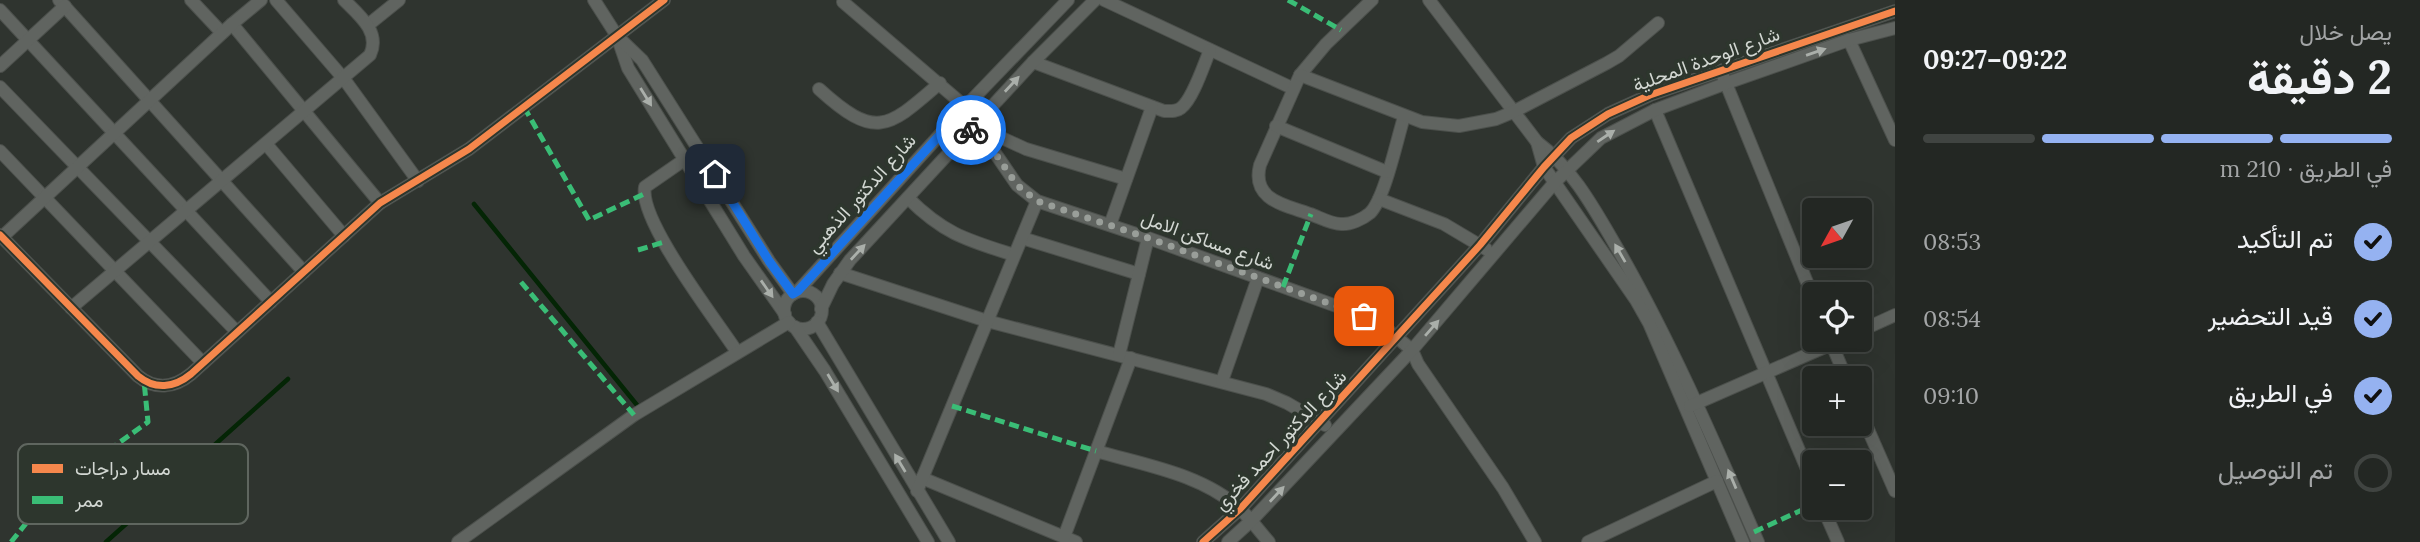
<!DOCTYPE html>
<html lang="ar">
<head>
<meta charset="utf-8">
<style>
	body { margin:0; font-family:Lora,Vazirmatn,serif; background:#2b2f2b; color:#f1f3f6; direction:rtl; height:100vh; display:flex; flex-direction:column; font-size:26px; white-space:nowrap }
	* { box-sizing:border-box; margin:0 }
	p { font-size:23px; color:#a3a5a6 }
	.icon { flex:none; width:38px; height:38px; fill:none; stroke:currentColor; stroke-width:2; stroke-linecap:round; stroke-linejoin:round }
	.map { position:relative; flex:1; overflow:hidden; direction:ltr }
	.drawer { display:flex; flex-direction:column; background:#232723; width:525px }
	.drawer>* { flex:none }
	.needle { width:46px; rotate:230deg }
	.fabs { position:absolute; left:1802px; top:198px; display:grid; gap:14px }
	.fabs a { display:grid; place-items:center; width:70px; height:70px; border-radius:7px; background:#232723; box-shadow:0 7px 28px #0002,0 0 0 2px #404441; font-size:35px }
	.pin { position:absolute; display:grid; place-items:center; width:60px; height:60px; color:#fff; margin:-30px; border-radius:14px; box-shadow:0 4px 10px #0006 }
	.courier { position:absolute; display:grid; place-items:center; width:70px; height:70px; margin:-35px; border:5px solid #1a73e8; border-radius:50%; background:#fff; color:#222; box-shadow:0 2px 9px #0007 }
	.summary em { font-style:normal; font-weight:700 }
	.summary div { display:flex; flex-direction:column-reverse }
	.summary { display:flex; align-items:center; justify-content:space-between; height:119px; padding:0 28px }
	h1 { font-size:46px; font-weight:700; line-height:52px }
	.bar { display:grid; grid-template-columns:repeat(4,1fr); gap:10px 7px; align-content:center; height:84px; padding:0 28px }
	.bar i { height:9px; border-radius:5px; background:#404441 }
	.bar .selected { background:#95b2f1 }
	.bar p { grid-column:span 4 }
	ol { padding:0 28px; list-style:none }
	li { display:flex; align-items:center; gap:21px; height:77px }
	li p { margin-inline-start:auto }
	li .icon { padding:7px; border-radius:50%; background:#95b2f1; color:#111; stroke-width:4 }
	li:last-child { color:#a3a5a6 }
	li i { width:38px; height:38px; border:4px solid #404441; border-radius:50% }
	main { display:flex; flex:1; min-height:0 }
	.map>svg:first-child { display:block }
</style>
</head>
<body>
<main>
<section class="drawer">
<div class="summary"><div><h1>2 دقيقة</h1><p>يصل خلال</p></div><em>09:22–09:27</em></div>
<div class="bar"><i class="selected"></i><i class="selected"></i><i class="selected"></i><i></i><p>في الطريق · 210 m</p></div>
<ol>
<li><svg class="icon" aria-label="check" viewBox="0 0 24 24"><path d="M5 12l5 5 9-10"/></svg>تم التأكيد<p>08:53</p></li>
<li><svg class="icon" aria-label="check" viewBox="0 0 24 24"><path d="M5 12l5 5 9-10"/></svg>قيد التحضير<p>08:54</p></li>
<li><svg class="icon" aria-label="check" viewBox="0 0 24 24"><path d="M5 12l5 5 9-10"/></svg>في الطريق<p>09:10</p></li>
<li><i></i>تم التوصيل</li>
</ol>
</section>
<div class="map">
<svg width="1895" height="542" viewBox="0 0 1895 542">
	<rect width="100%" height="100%" fill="#2f342f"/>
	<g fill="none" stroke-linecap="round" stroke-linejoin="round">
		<g stroke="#042505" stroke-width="4.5">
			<path d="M474,204L641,410"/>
			<path d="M106,542L288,379"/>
		</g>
		<g stroke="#4c504c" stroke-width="14">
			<g id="minor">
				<path d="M59,0L304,272"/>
				<path d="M191,0L222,33"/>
				<path d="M276,0L344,79L418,181"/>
				<path d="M594,0L617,36L628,68L744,256L785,314"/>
				<path d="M1104,0L1292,88"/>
				<path d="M1372,0L1326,44L1300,75L1260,165C1251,200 1285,205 1310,214C1319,217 1331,224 1341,224C1350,225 1363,219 1370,213C1385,198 1397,139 1404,117"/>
				<path d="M1429,0L1537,142C1574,169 1597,214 1620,253C1673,346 1715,444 1758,542"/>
				<path d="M843,2L1002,138L1026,149L1126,179"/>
				<path d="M0,10L271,302"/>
				<path d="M232,24L380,203"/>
				<path d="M368,25L399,0"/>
				<path d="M617,36L642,60L769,261L793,294"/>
				<path d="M1849,40L1895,140"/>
				<path d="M1033,62L1164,111C1170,111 1176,112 1181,108C1193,99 1204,64 1210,50"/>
				<path d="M0,66L65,6"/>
				<path d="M1300,75L1422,122L1459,126L1496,119L1513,112L1607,63L1619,56L1658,23"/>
				<path d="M1723,76L1815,302"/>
				<path d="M0,87L237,332"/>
				<path d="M819,89C876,141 888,128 940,83"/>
				<path d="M1655,110L1815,488"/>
				<path d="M1276,126L1387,172"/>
				<path d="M970,129L993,150L1017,185L1037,201L1148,238L1364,316L1383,326L1412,350L1418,364L1503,488L1535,542"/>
				<path d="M1537,142L1544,167L1636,300L1649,323L1743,542"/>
				<path d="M267,145L344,236"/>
				<path d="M0,151L203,363"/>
				<path d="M684,160L645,187C638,220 717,321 737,352"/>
				<path d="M908,198C944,234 967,240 1014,255"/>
				<path d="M1379,199L1444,224L1486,249"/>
				<path d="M1110,225L1152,107"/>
				<path d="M0,235L138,376C155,390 174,388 191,374L380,203L469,149L664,0"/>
				<path d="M2,237L232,24L261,0"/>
				<path d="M1022,238L1139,274"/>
				<path d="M840,273L987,321L1266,394L1287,403L1325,425"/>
				<path d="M798,291L966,106L1068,0"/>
				<circle cx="803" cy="310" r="19"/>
				<path d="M71,308L370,55C381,32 359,15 344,0"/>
				<path d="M821,309L833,284L850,260L1033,62L1095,0"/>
				<path d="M817,322L949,542"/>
				<path d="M795,327L825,371L928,542"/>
				<path d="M1860,331L1895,315"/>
				<path d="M1830,340L1846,378"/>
				<path d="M1119,355L1148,238"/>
				<path d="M1222,381L1258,278"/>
				<path d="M1690,406L1841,340"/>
				<path d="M1860,411L1895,491"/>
				<path d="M1096,451C1144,465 1202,474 1240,509C1251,519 1259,531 1269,542"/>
				<path d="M922,478L1076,542"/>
				<path d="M917,491L1037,201"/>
				<path d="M1823,508L1838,542"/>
				<path d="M1064,537L1131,358"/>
				<path d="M458,542L634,415L789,322"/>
				<path d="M1203,542L1240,509L1480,245L1544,167L1571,138L1608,114L1650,95L1895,11"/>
				<path d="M1228,542L1251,521L1412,350L1555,182L1601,138L1655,110L1727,83L1849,40L1895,28"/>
				<path d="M1588,542L1717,481"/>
			</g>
		</g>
		<use href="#minor" stroke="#606460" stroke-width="12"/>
		<g stroke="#3abd76" stroke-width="5" stroke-dasharray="10 5" stroke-linecap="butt">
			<path d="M1288,0L1341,30"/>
			<path d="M524,107L589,220L644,194"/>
			<path d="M638,250L664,242"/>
			<path d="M521,282L634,415"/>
			<path d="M1283,287L1311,214"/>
			<path d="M952,406L1096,451"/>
			<path d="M1754,532L1815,504"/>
			<path d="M11,542L53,490L148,422L144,381"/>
		</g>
		<g stroke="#2d362d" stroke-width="11">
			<g id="cycleway">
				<path d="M0,235L138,376C155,390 174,388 191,374L380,203L469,149L664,0"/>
				<path d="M1203,542L1240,509L1480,245L1544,167L1571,138L1608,114L1650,95L1895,11"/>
			</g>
		</g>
		<use href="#cycleway" stroke="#f5874c" stroke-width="7"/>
	</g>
	<defs><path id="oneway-solid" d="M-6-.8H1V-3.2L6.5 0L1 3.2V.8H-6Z" transform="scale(1.75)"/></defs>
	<g fill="#aaafaa">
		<use href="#oneway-solid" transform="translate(1816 52) rotate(-19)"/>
		<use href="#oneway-solid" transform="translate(1012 84) rotate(-47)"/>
		<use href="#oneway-solid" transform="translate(646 97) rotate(58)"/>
		<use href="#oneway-solid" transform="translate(1606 136) rotate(-34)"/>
		<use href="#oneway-solid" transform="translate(858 252) rotate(-47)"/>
		<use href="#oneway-solid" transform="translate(1620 253) rotate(-120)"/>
		<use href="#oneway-solid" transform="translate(767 289) rotate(55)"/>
		<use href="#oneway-solid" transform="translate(1432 328) rotate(-49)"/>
		<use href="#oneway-solid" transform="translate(833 383) rotate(59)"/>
		<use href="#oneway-solid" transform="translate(900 463) rotate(-121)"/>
		<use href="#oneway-solid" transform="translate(1732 479) rotate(-113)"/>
		<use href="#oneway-solid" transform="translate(1277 494) rotate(-47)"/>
	</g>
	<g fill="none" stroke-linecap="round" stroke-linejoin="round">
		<path stroke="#999e99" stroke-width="7" stroke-dasharray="0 12.6" d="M971,130L993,150L1017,185L1037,201L1148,238L1364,316"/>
		<path stroke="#1a73e8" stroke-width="9" d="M715,174L769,261L793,294L798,291L966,106L980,118L970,129L971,130"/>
	</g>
	<g text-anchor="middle" stroke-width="7" stroke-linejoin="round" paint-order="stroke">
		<g font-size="19" fill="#d2d7d2" stroke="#2d362d">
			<text transform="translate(1706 59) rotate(-20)" y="7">شارع الوحدة المحلية</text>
			<text transform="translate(861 193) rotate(-48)" y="7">شارع الدكتور الذهبي</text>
			<text transform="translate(1208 240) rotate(20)" y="7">شارع مساكن الامل</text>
			<text transform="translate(1280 440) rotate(-47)" y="7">شارع الدكتور احمد فخري</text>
		</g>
	</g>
	<rect x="18" y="444" width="230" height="80" rx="10" fill="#2d362d" stroke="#5f665f" stroke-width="2"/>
	<rect x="32" y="464" width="31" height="9" fill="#f5874c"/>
	<rect x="32" y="496" width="31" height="8" fill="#3abd76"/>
	<g font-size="19" fill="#d2d7d2">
		<text x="75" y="475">مسار دراجات</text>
		<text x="75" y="507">ممر</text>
	</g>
</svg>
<div class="fabs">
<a><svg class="needle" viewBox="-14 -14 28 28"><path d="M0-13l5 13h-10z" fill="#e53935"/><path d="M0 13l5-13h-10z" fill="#a3a5a6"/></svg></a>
<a><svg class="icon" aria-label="locate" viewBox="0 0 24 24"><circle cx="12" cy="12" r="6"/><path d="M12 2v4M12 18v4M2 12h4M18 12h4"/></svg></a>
<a>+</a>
<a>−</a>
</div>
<div class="pin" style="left:1364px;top:316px;background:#ea580c"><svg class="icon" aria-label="bag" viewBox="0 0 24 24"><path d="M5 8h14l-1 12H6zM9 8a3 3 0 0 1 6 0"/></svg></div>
<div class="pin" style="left:715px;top:174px;background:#1f2937"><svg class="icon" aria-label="home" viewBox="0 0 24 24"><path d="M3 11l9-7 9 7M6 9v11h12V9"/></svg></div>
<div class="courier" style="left:971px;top:130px"><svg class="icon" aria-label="bike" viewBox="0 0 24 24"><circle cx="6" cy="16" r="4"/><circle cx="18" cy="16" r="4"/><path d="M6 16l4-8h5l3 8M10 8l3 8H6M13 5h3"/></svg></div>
</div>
</main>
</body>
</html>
